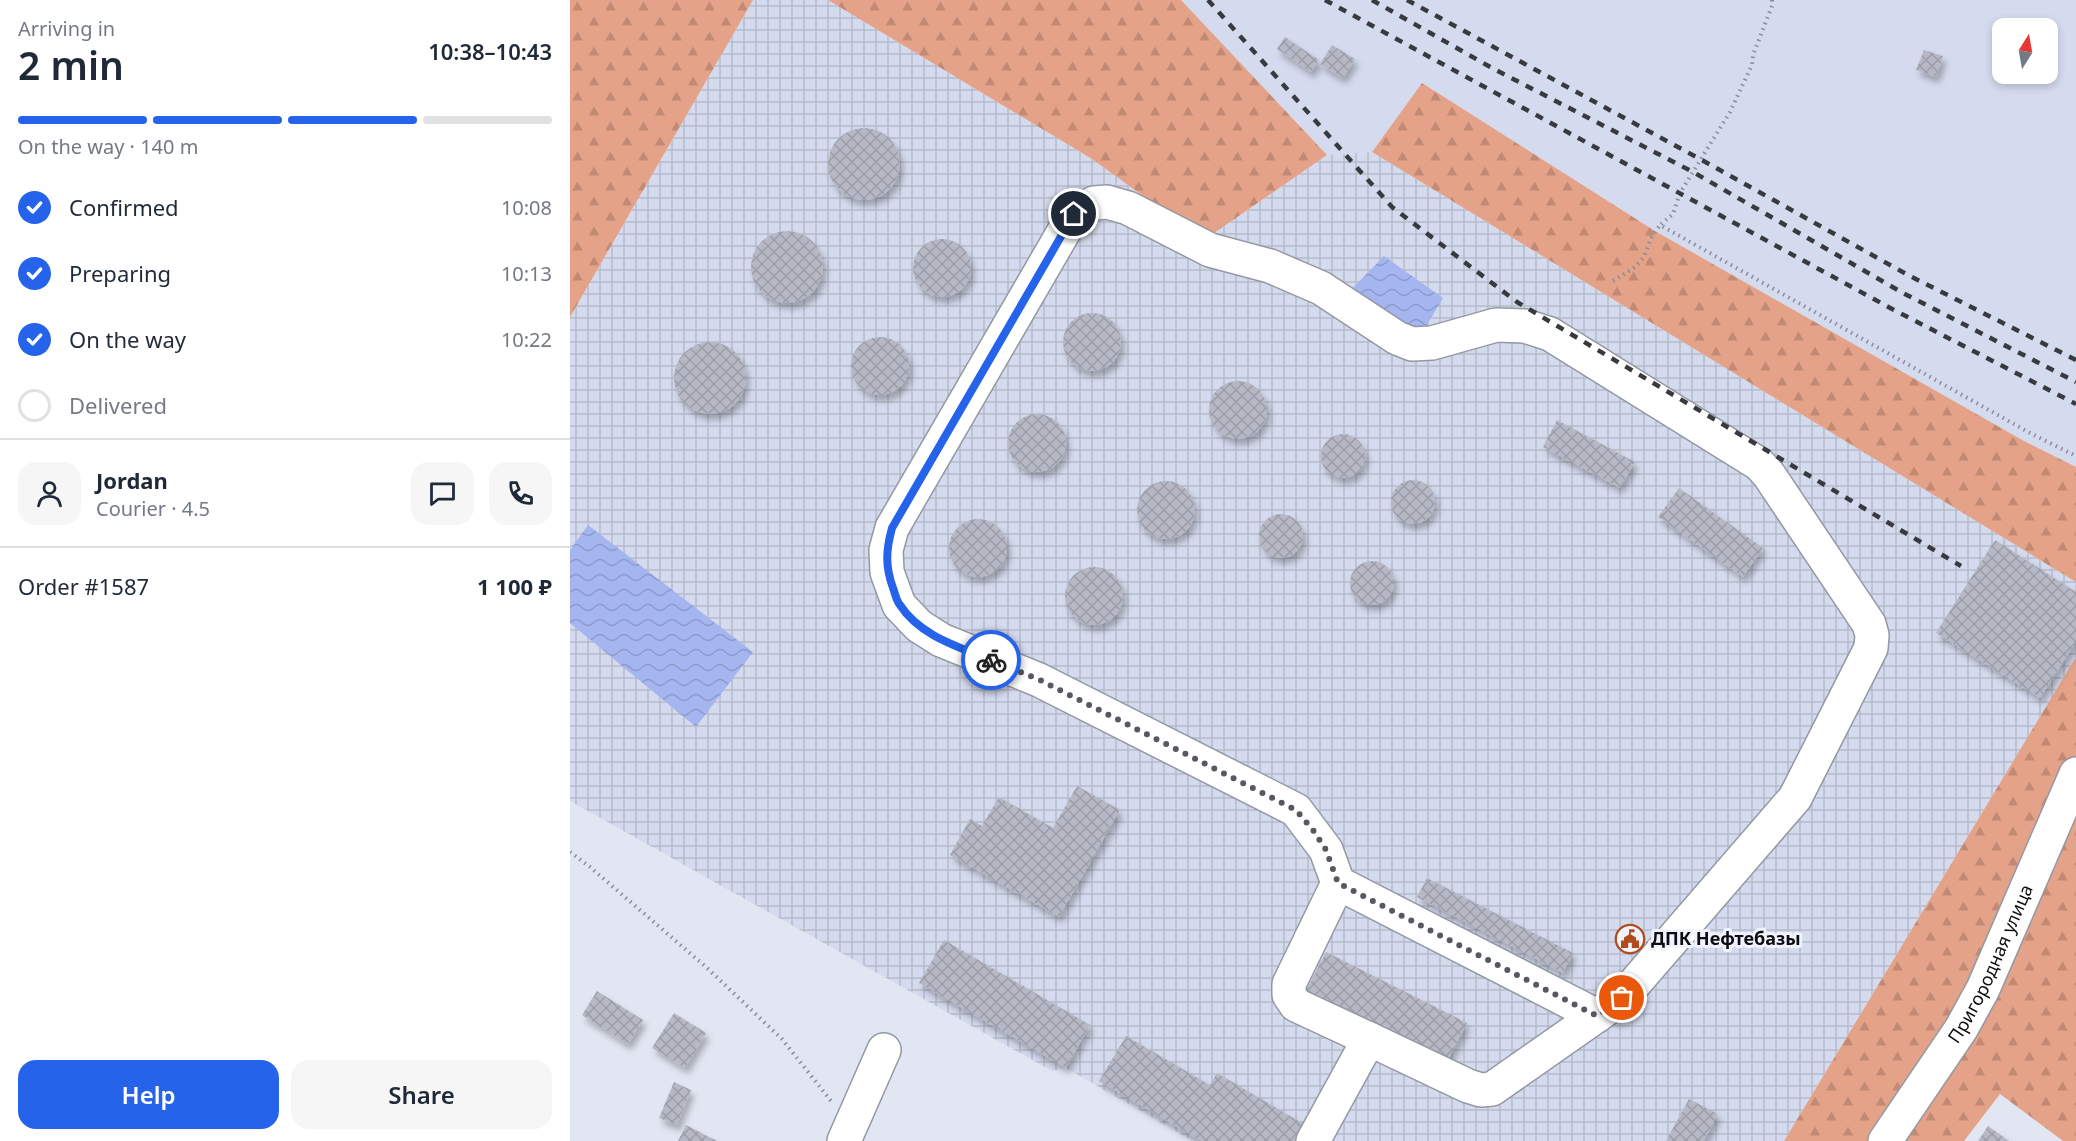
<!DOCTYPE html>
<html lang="en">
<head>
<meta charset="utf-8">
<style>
	body { margin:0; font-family:"Noto Sans",sans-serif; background:#f6f6f7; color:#1f2937; height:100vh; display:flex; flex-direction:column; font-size:22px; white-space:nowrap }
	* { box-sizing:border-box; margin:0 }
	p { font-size:20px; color:#747a83 }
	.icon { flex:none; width:33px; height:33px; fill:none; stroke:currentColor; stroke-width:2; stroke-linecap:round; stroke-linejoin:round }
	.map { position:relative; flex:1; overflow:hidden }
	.drawer { display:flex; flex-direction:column; background:#fff; width:570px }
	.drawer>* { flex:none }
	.needle { width:39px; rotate:11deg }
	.fabs { position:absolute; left:1422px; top:18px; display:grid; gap:12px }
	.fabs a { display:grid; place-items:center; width:66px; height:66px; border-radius:12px; background:#fff; box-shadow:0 3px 9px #0003; font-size:30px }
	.pin { position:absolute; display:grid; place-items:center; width:51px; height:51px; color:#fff; margin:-26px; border:3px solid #fff; border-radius:50%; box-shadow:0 2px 6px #0007 }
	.courier { position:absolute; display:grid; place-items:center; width:60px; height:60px; margin:-30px; border:4px solid #2563eb; border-radius:50%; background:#fff; color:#222; box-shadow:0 2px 8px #0007 }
	.summary em { font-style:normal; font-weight:600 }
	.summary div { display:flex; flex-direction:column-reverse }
	.summary { display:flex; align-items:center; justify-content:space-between; height:102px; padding:0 18px }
	h1 { font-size:39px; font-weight:600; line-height:45px }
	.bar { display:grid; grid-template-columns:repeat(4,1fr); gap:9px 6px; align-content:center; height:72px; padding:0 18px }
	.bar i { height:8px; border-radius:4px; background:#e0e1e3 }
	.bar .active { background:#2563eb }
	.bar p { grid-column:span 4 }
	.line { display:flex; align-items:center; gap:15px; padding:0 18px; border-top:2px solid #e0e1e3 }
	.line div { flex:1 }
	.round { display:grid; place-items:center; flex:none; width:63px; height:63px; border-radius:18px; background:#f6f6f7 }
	ol { padding:0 18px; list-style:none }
	li { display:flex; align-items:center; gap:18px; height:66px }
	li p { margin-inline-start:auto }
	li .icon { padding:6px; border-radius:50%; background:#2563eb; color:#fff; stroke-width:4 }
	li:last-child { color:#747a83 }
	li i { width:33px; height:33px; border:3px solid #e0e1e3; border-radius:50% }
	.primary-button { display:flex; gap:12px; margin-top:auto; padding:12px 18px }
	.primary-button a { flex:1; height:69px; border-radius:18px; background:#2563eb; color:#fff; font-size:24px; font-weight:600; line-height:69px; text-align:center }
	.primary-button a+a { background:#f6f6f7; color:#1f2937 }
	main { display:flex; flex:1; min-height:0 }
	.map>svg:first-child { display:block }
</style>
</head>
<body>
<main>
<section class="drawer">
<div class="summary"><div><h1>2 min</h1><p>Arriving in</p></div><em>10:38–10:43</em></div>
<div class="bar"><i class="active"></i><i class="active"></i><i class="active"></i><i></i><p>On the way · 140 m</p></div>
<ol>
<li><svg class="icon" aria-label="check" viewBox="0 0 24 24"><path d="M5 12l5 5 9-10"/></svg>Confirmed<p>10:08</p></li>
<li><svg class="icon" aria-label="check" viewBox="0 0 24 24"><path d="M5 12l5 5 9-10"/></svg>Preparing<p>10:13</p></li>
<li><svg class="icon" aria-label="check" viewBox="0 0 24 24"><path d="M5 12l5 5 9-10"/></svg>On the way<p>10:22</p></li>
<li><i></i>Delivered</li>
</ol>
<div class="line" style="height:108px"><a class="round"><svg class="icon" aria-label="person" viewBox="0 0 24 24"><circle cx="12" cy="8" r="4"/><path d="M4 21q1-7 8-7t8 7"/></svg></a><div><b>Jordan</b><p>Courier · 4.5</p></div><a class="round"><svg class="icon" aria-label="chat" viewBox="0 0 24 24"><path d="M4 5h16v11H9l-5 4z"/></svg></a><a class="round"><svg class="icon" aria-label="phone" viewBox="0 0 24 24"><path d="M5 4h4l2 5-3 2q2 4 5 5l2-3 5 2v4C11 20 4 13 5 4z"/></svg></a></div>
<div class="line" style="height:78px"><div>Order #1587</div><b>1 100 ₽</b></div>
<div class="primary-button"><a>Help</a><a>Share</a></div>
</section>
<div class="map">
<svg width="1506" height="1141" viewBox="0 0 1506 1141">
	<defs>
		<pattern id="industrial-grid" width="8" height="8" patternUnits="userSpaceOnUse" patternTransform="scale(1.5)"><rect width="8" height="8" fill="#d5dbee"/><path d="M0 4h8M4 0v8" fill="none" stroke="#b6bbcb"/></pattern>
		<pattern id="forest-firs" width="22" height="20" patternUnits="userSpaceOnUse" patternTransform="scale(1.5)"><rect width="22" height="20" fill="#e4a288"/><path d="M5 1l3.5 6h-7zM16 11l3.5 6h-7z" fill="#c28a74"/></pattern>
		<pattern id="water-waves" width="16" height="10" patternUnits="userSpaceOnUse" patternTransform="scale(1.5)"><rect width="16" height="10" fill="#a4b5ef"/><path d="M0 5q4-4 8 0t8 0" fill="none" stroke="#8c9acc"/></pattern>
		<pattern id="building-cross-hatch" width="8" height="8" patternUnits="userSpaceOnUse" patternTransform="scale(1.5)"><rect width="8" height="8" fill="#b6b9c5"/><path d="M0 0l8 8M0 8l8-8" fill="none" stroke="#9b9ea8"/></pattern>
		<filter id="shadow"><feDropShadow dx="3.5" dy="6" stdDeviation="3" flood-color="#0004"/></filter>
	</defs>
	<rect width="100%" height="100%" fill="#e2e6f2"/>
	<path fill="#d5dbee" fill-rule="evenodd" d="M611,0H1506V467L1454,441L1085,231L852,83L802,152L757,155ZM1432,28H1478V74H1432Z"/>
	<path fill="url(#industrial-grid)" d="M183,0H258L522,159L634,240L757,155L802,152L1506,582V657L1214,1141H623L496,1068L482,1071L0,801V317Z"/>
	<g fill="url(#forest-firs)">
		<path d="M0,0H183L0,317Z"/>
		<path d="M258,0H611L757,155L634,240L522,159Z"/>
		<path d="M852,83L1085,231L1454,441L1506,467V582L802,152Z"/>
		<path d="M1506,657V1141H1493L1430,1094L1394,1141H1214Z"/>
	</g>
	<g fill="url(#water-waves)">
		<path d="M814,256L873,298L848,340L778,293Z"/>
		<path d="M18,525L183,652L126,727L0,623V550Z"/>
	</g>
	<g fill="url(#building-cross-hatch)" filter="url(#shadow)">
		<path d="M715,37L749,60L741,72L707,49Z"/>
		<path d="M762,45L785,59L773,78L750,64Z"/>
		<path d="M1354,50L1373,56L1366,77L1346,70Z"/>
		<circle cx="294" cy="164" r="36"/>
		<circle cx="217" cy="267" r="36"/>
		<circle cx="372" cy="268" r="29"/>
		<circle cx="522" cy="342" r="29"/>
		<circle cx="310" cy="366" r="29"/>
		<circle cx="140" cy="378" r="36"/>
		<circle cx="668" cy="410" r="29"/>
		<circle cx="467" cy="443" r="29"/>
		<path d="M987,420L1065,462L1050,488L973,447Z"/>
		<circle cx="773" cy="456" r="22"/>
		<circle cx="843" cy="502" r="22"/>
		<circle cx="596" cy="510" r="29"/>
		<path d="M1109,488L1193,548L1173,577L1088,517Z"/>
		<circle cx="711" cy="536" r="22"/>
		<circle cx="408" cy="548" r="29"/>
		<path d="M1425,540L1506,592V642L1470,698L1366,633Z"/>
		<circle cx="802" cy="583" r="22"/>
		<circle cx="524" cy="596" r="29"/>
		<path d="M507,786L550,810L489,917L380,855L400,819L412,826L429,797L483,828Z"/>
		<path d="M857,878L1003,953L993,973L847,897Z"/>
		<path d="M374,940L520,1025L496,1068L349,983Z"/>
		<path d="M756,952L897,1023L877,1062L736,991Z"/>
		<path d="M27,991L73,1020L58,1044L12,1015Z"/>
		<path d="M104,1013L136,1033L115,1068L82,1048Z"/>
		<path d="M556,1036L640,1085L647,1073L737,1126L728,1141H631L529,1081Z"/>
		<path d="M104,1082L121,1090L107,1125L89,1118Z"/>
		<path d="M1119,1099L1148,1114L1134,1141H1096Z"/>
		<path d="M116,1125L147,1141H108Z"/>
		<path d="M1418,1126L1439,1141H1408Z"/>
	</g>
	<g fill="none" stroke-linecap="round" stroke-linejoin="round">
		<g stroke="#9498a3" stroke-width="36">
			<g id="minor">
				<path d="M768,883L719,984V995L726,1005L799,1039"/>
				<path d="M274,1141L314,1050"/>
				<path d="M743,1141L799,1039L898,1086L911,1090L922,1089L1052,998L1225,798L1301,648L1302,635L1299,624L1199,475L1189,464L980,334L955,326L926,325L862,343L842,344L827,338L751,288L700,266L640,250L558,208L537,202L524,203L504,214L322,528L316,550L317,572L329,605L349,626L371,640L469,680L726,810L756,850L768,883L1027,1016"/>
				<path id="s1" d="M1315,1141L1391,1029L1413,989L1506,774"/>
			</g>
		</g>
		<g stroke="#8a8d96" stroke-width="4" stroke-dasharray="1.5 4.5" stroke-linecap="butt">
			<path d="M1202,0V6L1183,55L1182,65L1160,112L1110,193L1103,214L1090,225L1458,432L1506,456"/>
			<path d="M1043,281L1065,267L1074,257L1081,238L1090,225"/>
			<path d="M0,852L20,867L136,967L212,1039L261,1101"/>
		</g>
		<use href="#minor" stroke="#fff" stroke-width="33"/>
		<g stroke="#393a40" stroke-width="4.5" stroke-dasharray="8 8" stroke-linecap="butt">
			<path d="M638,0L822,207L947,302L1391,566"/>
			<path d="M755,0L1324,310L1506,404"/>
			<path d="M802,0L922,68L1123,172L1333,293L1506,382"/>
			<path d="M837,0L1130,159L1338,275L1506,360"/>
		</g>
	</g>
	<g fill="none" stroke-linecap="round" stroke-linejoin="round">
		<path stroke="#575960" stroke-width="6" stroke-dasharray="0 10.8" d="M421,660L470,680L726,810L743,830L756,850L768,883L1027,1016L1052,998"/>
		<path stroke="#2563eb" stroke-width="8" d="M421,660C389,647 350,636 330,605C326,600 325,593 323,588C315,566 316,550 322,528L504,214"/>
	</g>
	<defs>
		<g id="civic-ring" transform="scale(1.5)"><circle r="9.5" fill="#f0f3fd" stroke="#b04b1b" stroke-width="1.5"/><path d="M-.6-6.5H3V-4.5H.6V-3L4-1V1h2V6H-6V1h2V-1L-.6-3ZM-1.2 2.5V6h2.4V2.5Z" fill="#b04b1b"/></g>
	</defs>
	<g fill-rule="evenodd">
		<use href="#civic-ring" x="1060" y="939"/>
	</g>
	<g text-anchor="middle" stroke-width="6" stroke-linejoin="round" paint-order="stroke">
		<g font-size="18" font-weight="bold" fill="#0c0d11" stroke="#f0f3fd" text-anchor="start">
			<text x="1081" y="945">ДПК Нефтебазы</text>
		</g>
		<g font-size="18" fill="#0c0d11" stroke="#f0f3fd">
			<text dy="6" stroke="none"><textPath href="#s1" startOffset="207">Пригородная улица</textPath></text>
		</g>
	</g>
</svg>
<div class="fabs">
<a><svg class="needle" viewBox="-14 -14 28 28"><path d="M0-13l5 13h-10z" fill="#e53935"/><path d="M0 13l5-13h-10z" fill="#747a83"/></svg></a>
</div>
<div class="pin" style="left:1052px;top:998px;background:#ea580c"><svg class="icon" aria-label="bag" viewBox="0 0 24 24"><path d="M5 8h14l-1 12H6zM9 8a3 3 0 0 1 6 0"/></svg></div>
<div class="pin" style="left:504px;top:214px;background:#1f2937"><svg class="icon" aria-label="home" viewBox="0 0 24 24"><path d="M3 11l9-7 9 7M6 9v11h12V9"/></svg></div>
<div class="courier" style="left:421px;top:660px"><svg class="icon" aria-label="bike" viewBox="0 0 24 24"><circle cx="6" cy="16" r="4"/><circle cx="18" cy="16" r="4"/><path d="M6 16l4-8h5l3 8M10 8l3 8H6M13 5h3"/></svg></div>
</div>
</main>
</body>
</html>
